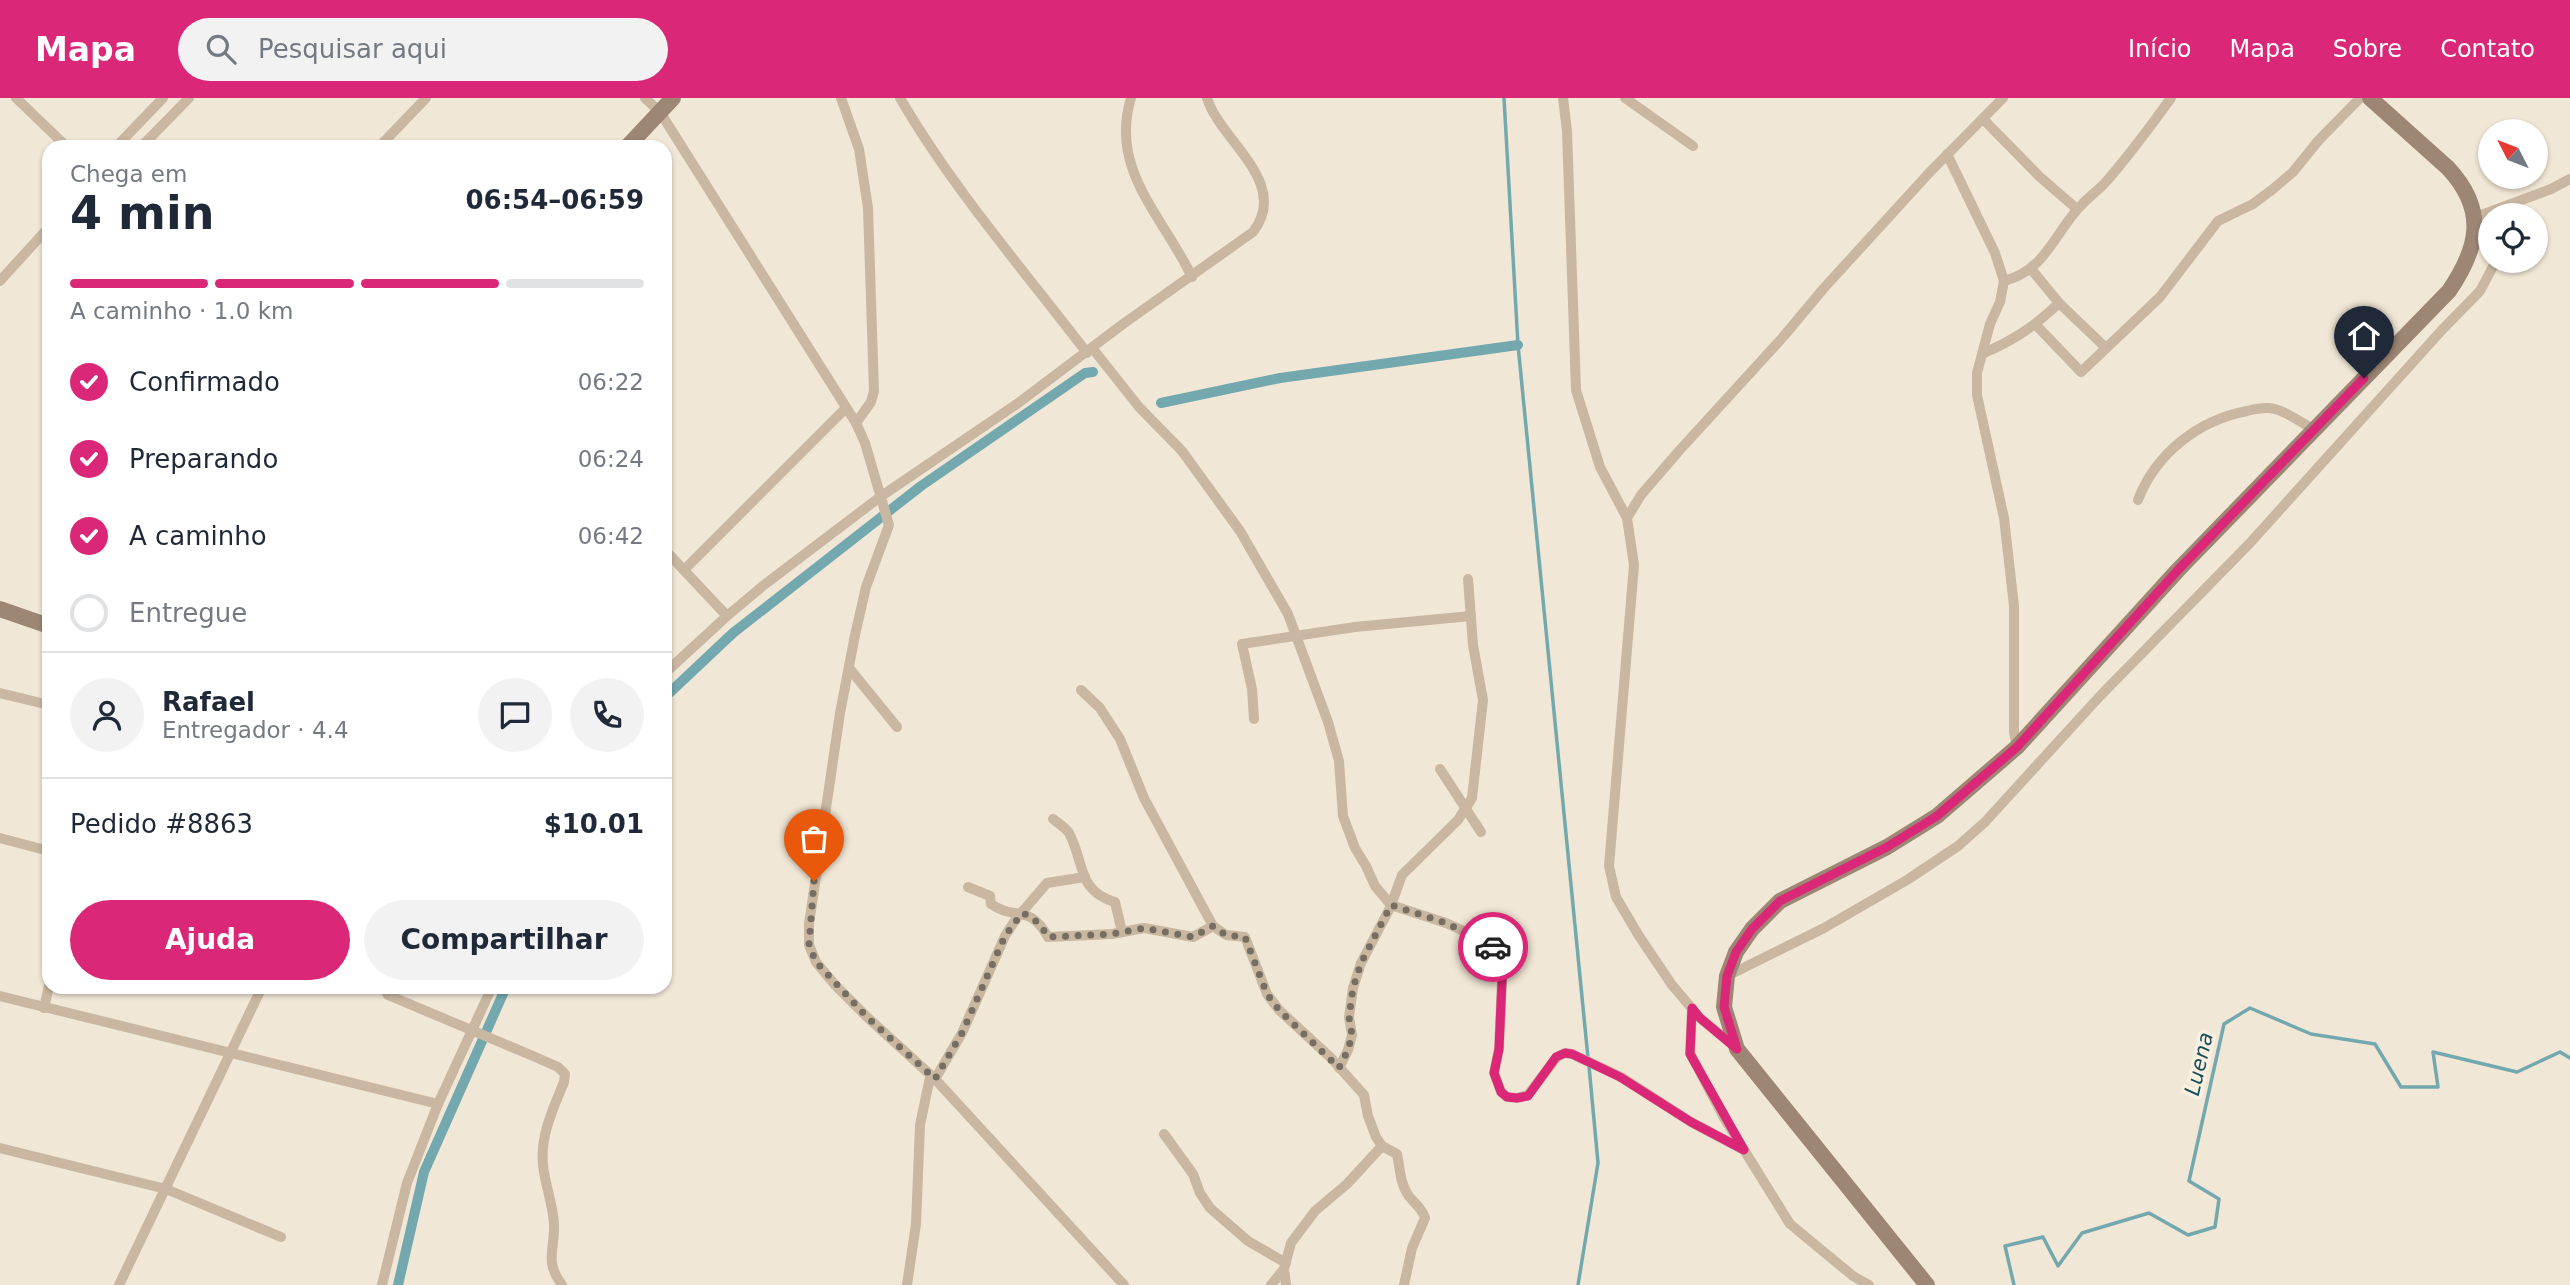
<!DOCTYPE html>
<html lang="pt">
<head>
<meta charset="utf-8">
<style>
	body { margin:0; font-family:"DejaVu Sans",sans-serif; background:#f2f2f3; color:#1f2937; height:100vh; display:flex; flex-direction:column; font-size:26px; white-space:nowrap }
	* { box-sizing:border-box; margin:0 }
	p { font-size:23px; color:#747a83 }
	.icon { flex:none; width:38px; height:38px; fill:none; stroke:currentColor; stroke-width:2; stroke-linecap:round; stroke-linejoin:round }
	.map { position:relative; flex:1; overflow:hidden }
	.drawer { position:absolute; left:42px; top:42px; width:630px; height:854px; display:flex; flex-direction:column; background:#fff; border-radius:21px; box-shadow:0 2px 5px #0004 }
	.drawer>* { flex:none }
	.needle { width:46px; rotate:312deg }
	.tools { position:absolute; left:2478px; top:21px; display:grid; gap:14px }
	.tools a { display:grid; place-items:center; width:70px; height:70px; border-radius:50%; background:#fff; box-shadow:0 2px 5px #0004; font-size:35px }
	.pin { position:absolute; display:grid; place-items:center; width:60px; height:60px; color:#fff; margin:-72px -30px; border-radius:50% 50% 50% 0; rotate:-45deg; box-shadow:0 0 7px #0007 }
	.pin .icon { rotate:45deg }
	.courier { position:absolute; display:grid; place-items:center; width:70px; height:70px; margin:-35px; border:5px solid #db2777; border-radius:50%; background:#fff; color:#222; box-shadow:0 2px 9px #0007 }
	.headline em { font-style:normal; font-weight:700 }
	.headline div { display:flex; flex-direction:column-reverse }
	.headline { display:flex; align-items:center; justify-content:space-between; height:119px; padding:0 28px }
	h1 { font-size:46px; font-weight:700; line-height:52px }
	.bar { display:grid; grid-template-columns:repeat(4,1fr); gap:10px 7px; align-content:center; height:84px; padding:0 28px }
	.bar i { height:9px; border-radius:5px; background:#e0e1e3 }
	.bar .on { background:#db2777 }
	.bar p { grid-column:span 4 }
	.line { display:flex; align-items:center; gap:18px; padding:0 28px; border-top:2px solid #e0e1e3 }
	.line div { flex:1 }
	.round { display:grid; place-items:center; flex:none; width:74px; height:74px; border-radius:37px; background:#f2f2f3 }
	ol { padding:0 28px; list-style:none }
	li { display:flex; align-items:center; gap:21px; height:77px }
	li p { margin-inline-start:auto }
	li .icon { padding:7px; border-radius:50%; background:#db2777; color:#fff; stroke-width:4 }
	li:last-child { color:#747a83 }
	li i { width:38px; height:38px; border:4px solid #e0e1e3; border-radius:50% }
	.primary-button { display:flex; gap:14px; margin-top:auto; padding:14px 28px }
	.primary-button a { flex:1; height:80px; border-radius:42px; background:#db2777; color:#fff; font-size:28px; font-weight:700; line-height:80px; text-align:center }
	.primary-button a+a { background:#f2f2f3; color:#1f2937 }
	header { display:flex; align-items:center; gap:42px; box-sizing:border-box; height:98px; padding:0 35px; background:#db2777; color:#fff }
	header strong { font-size:33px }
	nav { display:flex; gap:38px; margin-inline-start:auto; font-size:24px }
	.search { width:490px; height:63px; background:#f2f2f3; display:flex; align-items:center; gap:18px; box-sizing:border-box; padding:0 24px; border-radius:38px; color:#747a83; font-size:26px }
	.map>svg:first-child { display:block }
</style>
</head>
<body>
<header>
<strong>Mapa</strong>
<div class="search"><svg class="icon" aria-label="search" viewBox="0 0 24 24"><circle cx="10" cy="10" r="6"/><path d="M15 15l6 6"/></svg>Pesquisar aqui</div>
<nav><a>Início</a><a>Mapa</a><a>Sobre</a><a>Contato</a></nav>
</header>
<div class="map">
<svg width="2570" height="1187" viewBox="0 0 2570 1187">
	<rect width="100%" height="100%" fill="#f1e7d6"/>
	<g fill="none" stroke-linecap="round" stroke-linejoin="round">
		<g stroke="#74a8af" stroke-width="3.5">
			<path d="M1504,0L1518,247L1588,960"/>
			<path d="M1578,1187L1598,1065L1589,968"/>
			<path d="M2014,1187L2005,1148L2043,1139L2058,1168L2082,1135L2149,1115L2188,1137L2215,1129L2219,1101L2189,1083L2224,926L2250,910L2311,936L2375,946L2401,989H2438L2433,954L2517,974L2560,954L2570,960"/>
		</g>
		<g stroke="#74a8af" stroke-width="10">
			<path d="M1161,305L1280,280L1518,247"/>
			<path d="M665,599L733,535L921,388L1085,275L1093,274"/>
			<path d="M398,1187L424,1074L506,889"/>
		</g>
		<g stroke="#c9b7a2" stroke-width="10">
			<path d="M16,0L67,49"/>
			<path d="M645,0L660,14L856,325L865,345L889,427L866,489L855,537L840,615L809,826V847L816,864L835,887L866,918L935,981L1124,1187"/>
			<path d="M841,0L859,51L868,110L874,293L871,304L856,325"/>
			<path d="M900,0C953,91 1023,171 1087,255"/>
			<path d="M1131,0C1109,72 1163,118 1192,179"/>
			<path d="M1563,0L1567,33L1576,292L1600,369L1627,420L1634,467L1609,768L1616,799L1639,838L1672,887L1700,920L1735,949"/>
			<path d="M1625,0L1693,48"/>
			<path d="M1984,22L2040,79L2077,111"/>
			<path d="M116,49L163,0"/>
			<path d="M141,49L189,0"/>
			<path d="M379,49L426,0"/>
			<path d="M1947,56L1995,155L2004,183L2000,204L1990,226L1977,275V297L2004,420L2014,508V634L2017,649"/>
			<path d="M2476,119L2551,91L2570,81"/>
			<path d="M2476,129L2490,132"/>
			<path d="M2031,171L2059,205L2105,249"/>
			<path d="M0,183L49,129"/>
			<path d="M2004,183C2044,172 2052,141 2076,113C2084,103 2095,95 2104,86C2128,59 2150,29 2171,0"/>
			<path d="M2036,227L2081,274L2160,199L2218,123L2253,106L2273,91L2293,74L2318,43L2360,0"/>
			<path d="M1093,251L1139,309L1182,353L1240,433L1288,516L1328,624L1339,663L1343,718L1355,750L1366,768L1375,788L1391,807L1446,825L1468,835L1493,849L1503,860L1499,951L1494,975L1501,994L1507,999L1517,1000L1528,997L1557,959L1565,955L1572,956L1621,979L1691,1024L1744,1052"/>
			<path d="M1982,256C2014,242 2034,229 2059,205"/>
			<path d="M2138,402C2156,355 2199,322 2247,313C2255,311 2267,309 2275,311C2287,314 2302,325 2313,331"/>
			<path d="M1627,420L1641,397L1678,354L1783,239L1824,190L1929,75L2003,0"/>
			<path d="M665,452L727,518"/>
			<path d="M684,472L846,310"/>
			<path d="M849,570L897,629"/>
			<path d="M665,575L727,518L764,487L880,399L1017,306L1123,226L1253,134C1291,84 1220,43 1207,0"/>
			<path d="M1081,592L1100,610L1120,641L1144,700L1213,828L1226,837L1245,839L1267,896L1279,912L1331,960L1364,997L1368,1018L1376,1039L1382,1048L1397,1056C1400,1070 1400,1085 1408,1097C1414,1105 1422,1110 1425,1120L1412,1150L1404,1187"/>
			<path d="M0,595L49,607"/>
			<path d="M1254,621L1252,591L1242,546L1355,529L1471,518"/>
			<path d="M1440,671L1481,734"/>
			<path d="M1053,721C1058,725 1066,730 1069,735C1085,765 1077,793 1115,804L1122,834"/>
			<path d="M0,740L49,753"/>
			<path d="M968,789L990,798L991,806C1015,823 1029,805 1048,839L1112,836L1144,830L1193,839L1213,828"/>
			<path d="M1727,878L1824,830L1907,782L1958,748L1985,724L2100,598L2250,445L2441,233L2480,193L2496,163"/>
			<path d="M383,889L388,897L533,958L558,969L565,976L564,984C553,1011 540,1038 543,1067C545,1087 553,1106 554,1126C555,1152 544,1163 562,1187"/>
			<path d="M0,898L438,1006"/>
			<path d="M44,910L49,888"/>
			<path d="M1692,910L1690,955L1723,1018L1790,1126L1853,1178L1869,1187"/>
			<path d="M1339,970L1348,952L1352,937L1349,919L1353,890L1361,865L1390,810L1402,777L1458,722L1472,700L1483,602L1473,547L1468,481"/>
			<path d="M935,981L962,935L1005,838L1016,821L1047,785L1085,779"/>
			<path d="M1164,1036L1193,1076L1200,1095L1210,1110L1248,1143L1286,1165"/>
			<path d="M0,1050L166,1091L281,1139"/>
			<path d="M1284,1171L1286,1187"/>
			<path d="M119,1187L262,889"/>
			<path d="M382,1187L407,1085L438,1006L492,889"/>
			<path d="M907,1187L916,1126L920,1027L930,979"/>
			<path d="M1271,1187L1284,1171L1291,1145L1315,1113L1347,1086L1382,1048"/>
		</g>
		<g stroke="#9d8674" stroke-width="16">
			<path d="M627,49L673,0"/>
			<path d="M0,511L49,528"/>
			<path d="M1927,1187L1737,951L1724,909L1727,878L1736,854L1752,831L1780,803L1887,749L1937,718L2017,649L2178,472L2449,193C2479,149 2487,112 2448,70L2370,0"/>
		</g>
	</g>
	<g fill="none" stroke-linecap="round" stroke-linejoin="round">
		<path stroke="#766d63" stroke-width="7" stroke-dasharray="0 12.6" d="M814,783L809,847L816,864L866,918L935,981L962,935L1005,838L1022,815C1035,820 1041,827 1048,839L1112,836L1144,830L1193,839L1213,828L1226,837L1245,839L1267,896L1279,912L1339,970L1348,952L1352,937L1349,919L1353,890L1361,865L1391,807L1446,825L1493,849"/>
		<path stroke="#db2777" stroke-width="9" d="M1493,849L1503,860L1499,951L1494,975L1501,994L1507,999L1517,1000L1528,998L1556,959L1565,955L1572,956L1620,979L1691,1024L1744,1052L1690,956L1692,910L1700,920L1737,951L1724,909L1727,878L1736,854L1752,831L1780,803L1887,749L1937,718L2017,649L2178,472L2364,280"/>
	</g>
	<g text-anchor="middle" stroke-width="7" stroke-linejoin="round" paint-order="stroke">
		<g font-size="21" font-style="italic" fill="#194e56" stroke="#f9f0e2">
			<text transform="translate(2199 966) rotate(-77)" y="7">Luena</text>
		</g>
	</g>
</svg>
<div class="tools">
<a><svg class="needle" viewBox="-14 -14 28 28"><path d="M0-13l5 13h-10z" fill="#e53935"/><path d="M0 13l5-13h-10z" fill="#747a83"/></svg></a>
<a><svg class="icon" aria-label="locate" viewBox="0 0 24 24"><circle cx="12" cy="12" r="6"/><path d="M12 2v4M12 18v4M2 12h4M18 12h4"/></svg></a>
</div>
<div class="pin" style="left:814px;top:783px;background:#ea580c"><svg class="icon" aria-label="bag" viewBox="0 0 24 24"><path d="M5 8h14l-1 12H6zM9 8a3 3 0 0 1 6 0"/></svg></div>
<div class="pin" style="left:2364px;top:280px;background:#1f2937"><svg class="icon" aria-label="home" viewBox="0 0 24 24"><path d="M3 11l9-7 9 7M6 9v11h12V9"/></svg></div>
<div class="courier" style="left:1493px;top:849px"><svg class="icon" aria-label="car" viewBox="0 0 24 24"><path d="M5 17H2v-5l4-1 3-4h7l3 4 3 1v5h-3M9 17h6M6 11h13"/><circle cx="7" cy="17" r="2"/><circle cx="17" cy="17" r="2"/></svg></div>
<section class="drawer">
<div class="headline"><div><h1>4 min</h1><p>Chega em</p></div><em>06:54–06:59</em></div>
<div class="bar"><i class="on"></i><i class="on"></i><i class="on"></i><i></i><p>A caminho · 1.0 km</p></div>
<ol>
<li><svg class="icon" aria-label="check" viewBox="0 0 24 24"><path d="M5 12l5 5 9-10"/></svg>Confirmado<p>06:22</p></li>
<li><svg class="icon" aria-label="check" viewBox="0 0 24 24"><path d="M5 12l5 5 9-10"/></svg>Preparando<p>06:24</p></li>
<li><svg class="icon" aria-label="check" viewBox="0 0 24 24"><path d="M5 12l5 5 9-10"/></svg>A caminho<p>06:42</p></li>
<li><i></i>Entregue</li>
</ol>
<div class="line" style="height:126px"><a class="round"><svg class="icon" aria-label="person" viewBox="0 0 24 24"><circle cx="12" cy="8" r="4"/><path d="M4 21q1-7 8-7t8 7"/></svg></a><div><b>Rafael</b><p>Entregador · 4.4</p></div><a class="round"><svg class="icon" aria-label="chat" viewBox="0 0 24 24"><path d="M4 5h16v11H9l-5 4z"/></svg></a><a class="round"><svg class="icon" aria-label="phone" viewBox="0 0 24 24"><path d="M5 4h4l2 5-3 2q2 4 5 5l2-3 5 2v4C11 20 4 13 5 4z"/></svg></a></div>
<div class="line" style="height:91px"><div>Pedido #8863</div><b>$10.01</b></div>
<div class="primary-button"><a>Ajuda</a><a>Compartilhar</a></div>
</section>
</div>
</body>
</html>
